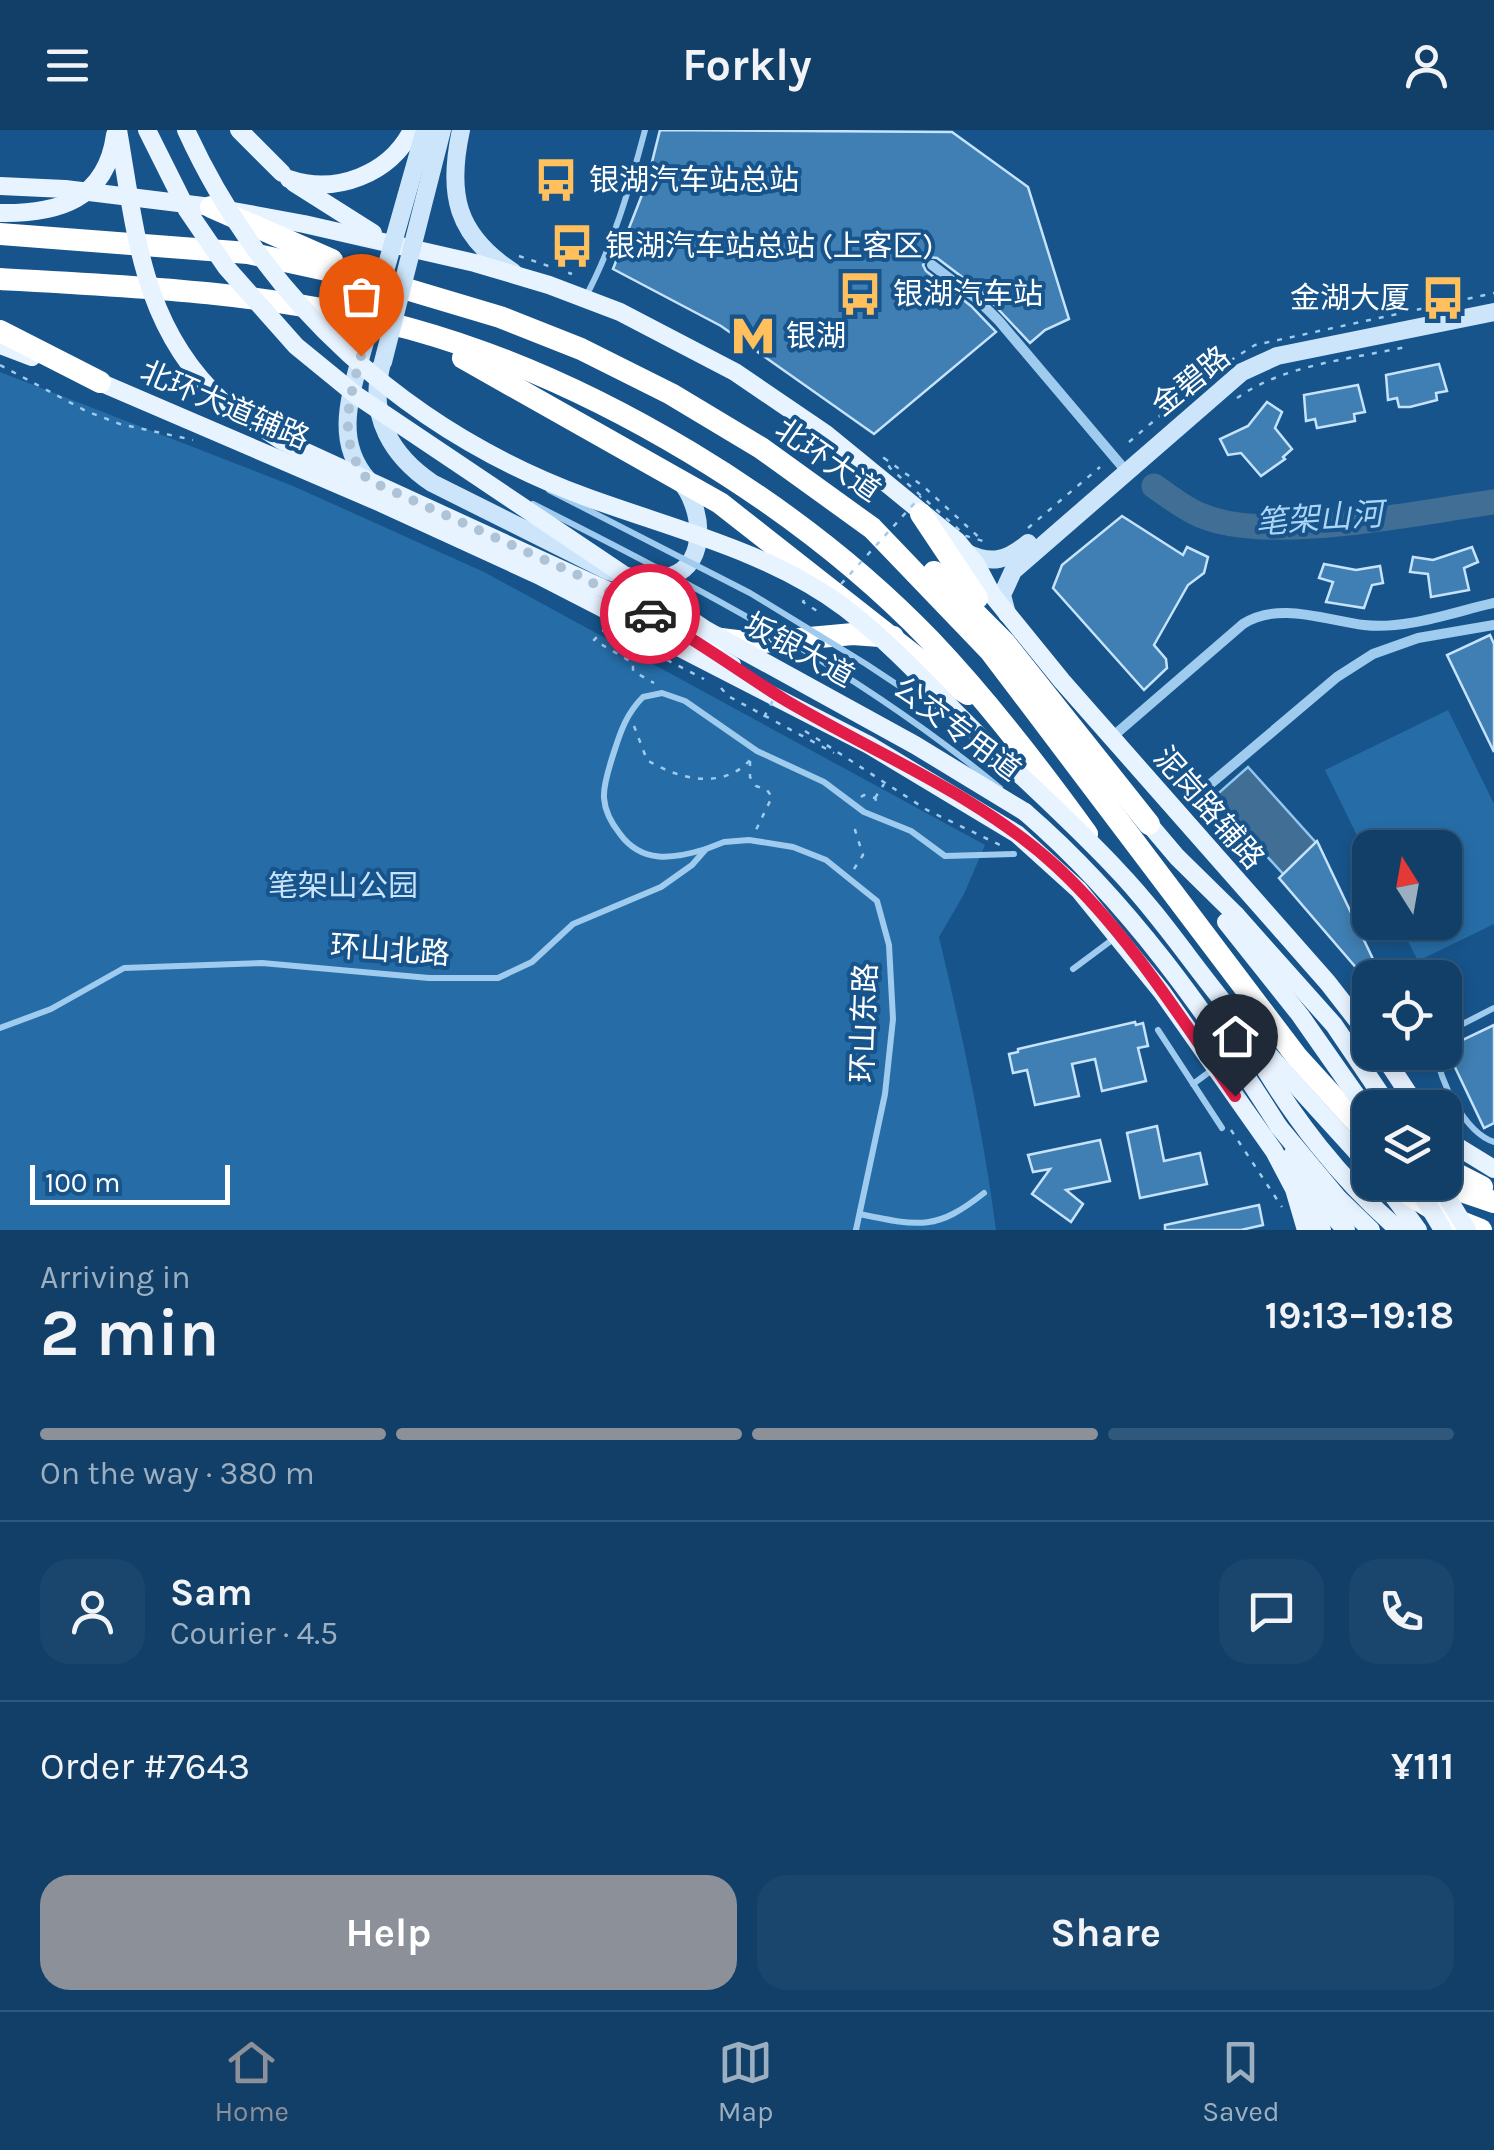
<!DOCTYPE html>
<html lang="en">
<head>
<meta charset="utf-8">
<style>
	body { margin:0; font-family:Karla,"Noto Sans SC",sans-serif; background:#1a466e; color:#f1f3f6; height:100vh; display:flex; flex-direction:column; font-size:38px; white-space:nowrap }
	* { box-sizing:border-box; margin:0 }
	p { font-size:32px; color:#9cafc0 }
	.icon { flex:none; width:55px; height:55px; fill:none; stroke:currentColor; stroke-width:2; stroke-linecap:round; stroke-linejoin:round }
	.map { position:relative; height:1100px; overflow:hidden }
	.details { display:flex; flex-direction:column; background:#113f68; flex:1 }
	.details>* { flex:none }
	.needle { width:65px; rotate:349deg }
	.tools { position:absolute; left:1352px; top:700px; display:grid; gap:20px }
	.tools a { display:grid; place-items:center; width:110px; height:110px; border-radius:20px; background:#113f68; box-shadow:0 5px 15px #0003,0 0 0 2px #30587c; font-size:50px }
	.scale { position:absolute; left:30px; bottom:25px; width:200px; box-sizing:border-box; padding-left:10px; border:5px solid #fff; border-top:0; font-size:28px; line-height:35px; white-space:nowrap; color:#fff; -webkit-text-stroke:8px #17548b; paint-order:stroke }
	.pin { position:absolute; display:grid; place-items:center; width:85px; height:85px; color:#fff; margin:-102px -42px; border-radius:50% 50% 50% 0; rotate:-45deg; box-shadow:0 0 10px #0007 }
	.pin .icon { rotate:45deg }
	.courier { position:absolute; display:grid; place-items:center; width:100px; height:100px; margin:-50px; border:8px solid #e11d48; border-radius:50%; background:#fff; color:#222; box-shadow:0 2px 12px #0007 }
	.overview em { font-style:normal; font-weight:700 }
	.overview div { display:flex; flex-direction:column-reverse }
	.overview { display:flex; align-items:center; justify-content:space-between; height:170px; padding:0 40px }
	h1 { font-size:65px; font-weight:700; line-height:75px }
	.bar { display:grid; grid-template-columns:repeat(4,1fr); gap:15px 10px; align-content:center; height:120px; padding:0 40px }
	.bar i { height:12px; border-radius:8px; background:#30587c }
	.bar .active { background:#8c9099 }
	.bar p { grid-column:span 4 }
	.line { display:flex; align-items:center; gap:25px; padding:0 40px; border-top:2px solid #30587c }
	.line div { flex:1 }
	.round { display:grid; place-items:center; flex:none; width:105px; height:105px; border-radius:30px; background:#1a466e }
	.button { display:flex; gap:20px; margin-top:auto; padding:20px 40px }
	.button a { flex:1; height:115px; border-radius:30px; background:#8c9099; color:#fff; font-size:40px; font-weight:700; line-height:115px; text-align:center }
	.button a+a { background:#1a466e; color:#f1f3f6 }
	header { display:flex; justify-content:space-between; align-items:center; height:130px; padding:0 40px; background:#113f68; font-size:45px; font-weight:700 }
	.dock { display:flex; justify-content:space-around; align-items:center; height:140px; border-top:2px solid #30587c; background:#113f68; font-size:28px; color:#9cafc0 }
	.dock a { display:grid; justify-items:center; gap:5px }
	.dock .active { color:#8c9099 }
	.map>svg:first-child { display:block }
</style>
</head>
<body>
<header><svg class="icon" aria-label="menu" viewBox="0 0 24 24"><path d="M4 6h16M4 12h16M4 18h16"/></svg>Forkly<svg class="icon" aria-label="person" viewBox="0 0 24 24"><circle cx="12" cy="8" r="4"/><path d="M4 21q1-7 8-7t8 7"/></svg></header>
<div class="map">
<svg width="1494" height="1100" viewBox="0 0 1494 1100">
	<rect width="100%" height="100%" fill="#17548b"/>
	<g fill="#266da7">
		<path d="M0,242L293,356L484,442L985,715L964,764L939,807C962,904 983,1001 996,1100H0Z"/>
		<path d="M1448,580L1494,674V794L1418,831L1399,793L1445,792V718H1370V732L1325,640Z"/>
	</g>
	<path fill="#406e95" stroke="#92c7f1" stroke-width="2.5" d="M1248,637L1319,716L1286,747L1213,668Z"/>
	<g fill="none" stroke-linecap="round" stroke-linejoin="round">
		<path stroke="#406e95" stroke-width="25" d="M1154,356C1169,366 1183,378 1200,385C1268,415 1418,382 1494,372"/>
	</g>
	<g fill="#3f7fb3" stroke="#c6e3fb" stroke-width="2.5">
		<path d="M660,0L952,2L1028,57L1069,189L1045,200L1030,213L982,162L937,128L928,127L923,135L926,141L971,176L996,202L874,304L721,196L613,139L647,52Z"/>
		<path d="M1439,234L1447,261L1436,263L1437,270L1410,277H1399L1397,268L1388,270L1386,245Z"/>
		<path d="M1358,255L1365,282L1354,284L1355,291L1317,298L1315,289L1306,291L1304,265Z"/>
		<path d="M1267,272L1282,282L1275,298L1292,319L1283,327L1285,329L1261,346L1241,323L1228,325L1220,309L1248,296Z"/>
		<path d="M1122,386L1183,425L1187,417L1208,427L1204,443L1188,455L1154,515L1166,529L1167,538L1144,560L1053,458L1062,435Z"/>
		<path d="M1472,417L1478,432L1464,438L1469,460L1431,467L1428,444L1410,442L1413,427L1433,430Z"/>
		<path d="M1324,434L1356,440L1380,436L1383,453L1372,455L1364,478L1326,472L1333,452L1319,448Z"/>
		<path d="M1490,505L1494,514V622L1447,525Z"/>
		<path d="M1317,711L1382,848H1365L1279,748Z"/>
		<path d="M1135,892L1136,895L1143,893L1148,916L1138,918L1146,951L1102,961L1095,929L1072,934L1079,966L1035,975L1027,940L1013,943L1009,924L1018,922V919Z"/>
		<path d="M1494,895V993L1484,998L1452,931L1460,928L1454,914Z"/>
		<path d="M1157,996L1164,1031L1200,1023L1207,1054L1140,1068L1127,1003Z"/>
		<path d="M1100,1010L1110,1051L1066,1060L1083,1074L1071,1092L1032,1064L1050,1039L1033,1042L1028,1025Z"/>
		<path d="M1259,1075L1263,1095L1241,1100H1165V1095Z"/>
	</g>
	<g fill="none" stroke-linecap="round" stroke-linejoin="round">
		<g stroke="#9fcbef" stroke-width="2.5" stroke-dasharray="5 8" stroke-linecap="butt">
			<path d="M519,126L572,144"/>
			<path d="M0,235L86,281L120,294L193,310"/>
			<path d="M1237,268C1285,234 1353,229 1410,216"/>
			<path d="M1129,312L1209,244L1255,215L1494,163"/>
			<path d="M884,328L923,356L983,411L966,406L890,338Z"/>
			<path d="M1028,398L1100,337"/>
			<path d="M804,470L803,472L817,481L815,485"/>
			<path d="M606,498L594,510L633,533V541L654,553"/>
			<path d="M667,530L704,549"/>
			<path d="M721,558L728,566L834,623"/>
			<path d="M634,596L647,630C678,649 723,661 751,629"/>
			<path d="M805,601L927,680L1000,715"/>
			<path d="M750,631V647L756,656L767,660L772,667L755,702"/>
			<path d="M861,667L864,665L875,668L879,678"/>
			<path d="M875,668L884,654"/>
			<path d="M854,739L863,725L855,700L859,692"/>
			<path d="M1352,857L1370,879"/>
			<path d="M1231,1000L1282,1077"/>
		</g>
		<g stroke="#9fcbef" stroke-width="6">
			<path d="M585,168C613,116 630,57 645,0"/>
			<path d="M706,719C673,729 642,734 620,704C612,694 605,682 604,668C603,654 610,635 614,622C621,600 627,583 643,567L662,563L685,571L757,621L824,652L864,682L911,701L945,726L1014,724"/>
			<path d="M1073,839L1116,807"/>
			<path d="M0,898L51,879L124,838L262,833L429,848H498L532,832L573,794L661,757L692,735L706,719L724,712L749,710L793,717L826,730L877,771L889,815L893,889L885,964L856,1100"/>
			<path d="M1158,900L1222,998"/>
			<path d="M1445,903L1494,878"/>
			<path d="M1437,922C1438,951 1466,1003 1494,1012"/>
			<path d="M1193,954L1212,940"/>
			<path d="M860,1084C921,1097 937,1100 984,1063"/>
		</g>
		<g stroke="#9fcbef" stroke-width="10">
			<path d="M932,135L977,169L999,191L1126,341"/>
			<path d="M1111,608L1243,494C1278,471 1325,490 1364,495C1406,500 1453,482 1494,473"/>
			<path d="M1195,667L1337,547L1373,524L1418,508L1494,495"/>
		</g>
		<g stroke="#cde5fa" stroke-width="18">
			<path d="M461,0C447,64 456,105 513,142"/>
			<path d="M361,226C349,270 335,312 368,350"/>
			<path d="M381,237C368,286 392,326 432,353L608,441C627,447 651,453 671,446C710,433 702,375 680,351"/>
			<path d="M967,423C992,435 1008,430 1028,413"/>
			<path d="M1007,484L1002,465L1013,441L1242,242L1277,226L1494,182"/>
		</g>
		<g stroke="#e7f3ff" stroke-width="18">
			<path d="M289,49C336,65 390,44 412,0"/>
			<path d="M294,53L373,103"/>
			<path d="M0,56L65,59L211,77L304,94L475,133L549,155L620,182L735,242L826,304L957,411L976,434L993,466L1062,551L1328,853L1370,907"/>
			<path d="M0,215L32,227"/>
			<path d="M90,248L381,373L538,445L869,615L1017,704L1079,760L1162,862L1274,1021L1294,1059L1306,1100"/>
			<path d="M222,271L282,311L613,463L732,535"/>
			<path d="M1025,682C1128,771 1207,883 1279,997"/>
			<path d="M1149,694L1177,727L1236,785"/>
			<path d="M1381,922L1418,978"/>
			<path d="M1445,1009L1494,1039"/>
			<path d="M1383,1052L1418,1100"/>
			<path d="M1304,1055L1346,1100"/>
		</g>
		<g stroke="#fff" stroke-width="22">
			<path d="M211,77L332,130"/>
			<path d="M0,104L248,123L386,153L500,187L581,219L671,264L761,318L872,398L991,522L1297,927L1370,1007"/>
			<path d="M0,149C137,156 278,163 411,199C595,250 798,373 930,510C988,571 1038,636 1087,704"/>
			<path d="M0,201L100,252"/>
			<path d="M463,228L720,373L945,550L968,564"/>
			<path d="M921,384L977,468"/>
			<path d="M934,442L1005,513L1149,694"/>
			<path d="M669,495L721,509L753,513L853,504L893,507"/>
			<path d="M1445,1038L1482,1057"/>
			<path d="M1389,1052L1441,1084L1481,1100"/>
			<path d="M1435,1052L1494,1072"/>
		</g>
		<g stroke="#9fcbef" stroke-width="2.5" stroke-dasharray="5 8" stroke-linecap="butt">
			<path d="M841,454L921,366"/>
			<path d="M764,587L779,559"/>
		</g>
		<g stroke="#9fcbef" stroke-width="6">
			<path d="M549,360L750,463L866,534L958,595"/>
			<path d="M533,374C696,456 859,541 1000,658"/>
		</g>
		<g stroke="#cde5fa" stroke-width="18">
			<path d="M361,226L425,0"/>
			<path d="M383,232L442,0"/>
		</g>
		<g stroke="#e7f3ff" stroke-width="18">
			<path d="M118,0C136,102 141,196 222,271"/>
			<path d="M147,0L187,80L226,137L296,216L356,265L706,500L915,615L1025,682"/>
			<path d="M186,0C265,173 407,301 586,367C673,399 769,421 845,478C901,521 946,575 997,623C1038,662 1080,700 1119,742C1160,785 1192,834 1230,880C1275,934 1323,984 1370,1037"/>
			<path d="M239,0L282,43"/>
			<path d="M0,83C58,84 106,70 115,5"/>
			<path d="M1236,785L1334,895L1390,978"/>
			<path d="M1226,792L1300,885L1370,985"/>
			<path d="M1254,921C1294,989 1339,1048 1399,1100"/>
			<path d="M1279,997L1338,1068L1371,1100"/>
			<path d="M1292,1025L1322,1100"/>
			<path d="M1414,1052L1443,1100"/>
			<path d="M1438,1052L1467,1100"/>
		</g>
	</g>
	<g fill="none" stroke-linecap="round" stroke-linejoin="round">
		<path stroke="#aec3d6" stroke-width="10" stroke-dasharray="0 18" d="M361,226C349,270 336,312 368,350L578,445L650,484"/>
		<path stroke="#e11d48" stroke-width="12" d="M650,484C697,510 740,542 785,570C876,624 979,665 1057,737C1127,802 1180,887 1235,966"/>
	</g>
	<defs>
		<g id="bus-bare" transform="scale(3.45)"><path d="M-5-6H5V4H4V6H2V4H-2V6H-4V4H-5ZM-3.5-4V0h7V-4ZM-3.5 1.2v1.5H-2V1.2ZM2 1.2v1.5H3.5V1.2Z" fill="#ffc05d" stroke="#17548b" stroke-width="2.5" paint-order="stroke"/></g>
		<g id="metro-bare" transform="scale(3.45)"><path d="M-5.5 5V-5H-3L0 0L3-5H5.5V5H3V-.5L0 4L-3-.5V5Z" fill="#ffc05d" stroke="#17548b" stroke-width="2.5" paint-order="stroke"/></g>
	</defs>
	<g fill-rule="evenodd">
		<use href="#bus-bare" x="556" y="50"/>
		<use href="#bus-bare" x="572" y="116"/>
		<use href="#bus-bare" x="860" y="164"/>
		<use href="#bus-bare" x="1443" y="168"/>
		<use href="#metro-bare" x="753" y="206"/>
	</g>
	<g text-anchor="middle" stroke-width="8" stroke-linejoin="round" paint-order="stroke">
		<g font-size="30" fill="#fff" stroke="#17548b" text-anchor="start">
			<text x="589" y="60">银湖汽车站总站</text>
			<text x="605" y="126">银湖汽车站总站 (上客区)</text>
			<text x="893" y="174">银湖汽车站</text>
			<text x="1410" y="178" text-anchor="end">金湖大厦</text>
			<text x="786" y="216">银湖</text>
		</g>
		<g font-size="30" fill="#fff" stroke="#17548b">
			<text transform="translate(1191 251) rotate(-39)" y="10">金碧路</text>
			<text transform="translate(225 275) rotate(23)" y="10">北环大道辅路</text>
			<text transform="translate(828 330) rotate(35)" y="10">北环大道</text>
			<text transform="translate(799 520) rotate(29)" y="10">坂银大道</text>
			<text transform="translate(957 599) rotate(37)" y="10">公交专用道</text>
			<text transform="translate(1209 678) rotate(49)" y="10">泥岗路辅路</text>
			<text transform="translate(390 820) rotate(4)" y="10">环山北路</text>
			<text transform="translate(864 893) rotate(-88)" y="10">环山东路</text>
		</g>
		<g font-size="30" fill="#c6e3fb" stroke="#17548b">
			<text x="343" y="766">笔架山公园</text>
		</g>
		<g font-size="32" font-style="italic" fill="#abd5f6" stroke="#17548b">
			<text transform="translate(1319 388) rotate(-4)" y="11">笔架山河</text>
		</g>
	</g>
</svg>
<div class="tools">
<a><svg class="needle" viewBox="-14 -14 28 28"><path d="M0-13l5 13h-10z" fill="#e53935"/><path d="M0 13l5-13h-10z" fill="#9cafc0"/></svg></a>
<a><svg class="icon" aria-label="locate" viewBox="0 0 24 24"><circle cx="12" cy="12" r="6"/><path d="M12 2v4M12 18v4M2 12h4M18 12h4"/></svg></a>
<a><svg class="icon" aria-label="layers" viewBox="0 0 24 24"><path d="M12 4l9 5-9 5-9-5zM3 14l9 5 9-5"/></svg></a>
</div>
<div class="scale">100 m</div>
<div class="pin" style="left:361px;top:226px;background:#ea580c"><svg class="icon" aria-label="bag" viewBox="0 0 24 24"><path d="M5 8h14l-1 12H6zM9 8a3 3 0 0 1 6 0"/></svg></div>
<div class="pin" style="left:1235px;top:966px;background:#1f2937"><svg class="icon" aria-label="home" viewBox="0 0 24 24"><path d="M3 11l9-7 9 7M6 9v11h12V9"/></svg></div>
<div class="courier" style="left:650px;top:484px"><svg class="icon" aria-label="car" viewBox="0 0 24 24"><path d="M5 17H2v-5l4-1 3-4h7l3 4 3 1v5h-3M9 17h6M6 11h13"/><circle cx="7" cy="17" r="2"/><circle cx="17" cy="17" r="2"/></svg></div>
</div>
<section class="details">
<div class="overview"><div><h1>2 min</h1><p>Arriving in</p></div><em>19:13–19:18</em></div>
<div class="bar"><i class="active"></i><i class="active"></i><i class="active"></i><i></i><p>On the way · 380 m</p></div>
<div class="line" style="height:180px"><a class="round"><svg class="icon" aria-label="person" viewBox="0 0 24 24"><circle cx="12" cy="8" r="4"/><path d="M4 21q1-7 8-7t8 7"/></svg></a><div><b>Sam</b><p>Courier · 4.5</p></div><a class="round"><svg class="icon" aria-label="chat" viewBox="0 0 24 24"><path d="M4 5h16v11H9l-5 4z"/></svg></a><a class="round"><svg class="icon" aria-label="phone" viewBox="0 0 24 24"><path d="M5 4h4l2 5-3 2q2 4 5 5l2-3 5 2v4C11 20 4 13 5 4z"/></svg></a></div>
<div class="line" style="height:130px"><div>Order #7643</div><b>¥111</b></div>
<div class="button"><a>Help</a><a>Share</a></div>
</section>
<nav class="dock">
<a class="active"><svg class="icon" aria-label="home" viewBox="0 0 24 24"><path d="M3 11l9-7 9 7M6 9v11h12V9"/></svg>Home</a>
<a><svg class="icon" aria-label="map" viewBox="0 0 24 24"><path d="M3 6l6-2 6 2 6-2v14l-6 2-6-2-6 2zM9 4v14M15 6v14"/></svg>Map</a>
<a><svg class="icon" aria-label="saved" viewBox="0 0 24 24"><path d="M7 4h10v16l-5-4-5 4z"/></svg>Saved</a>
</nav>
</body>
</html>
